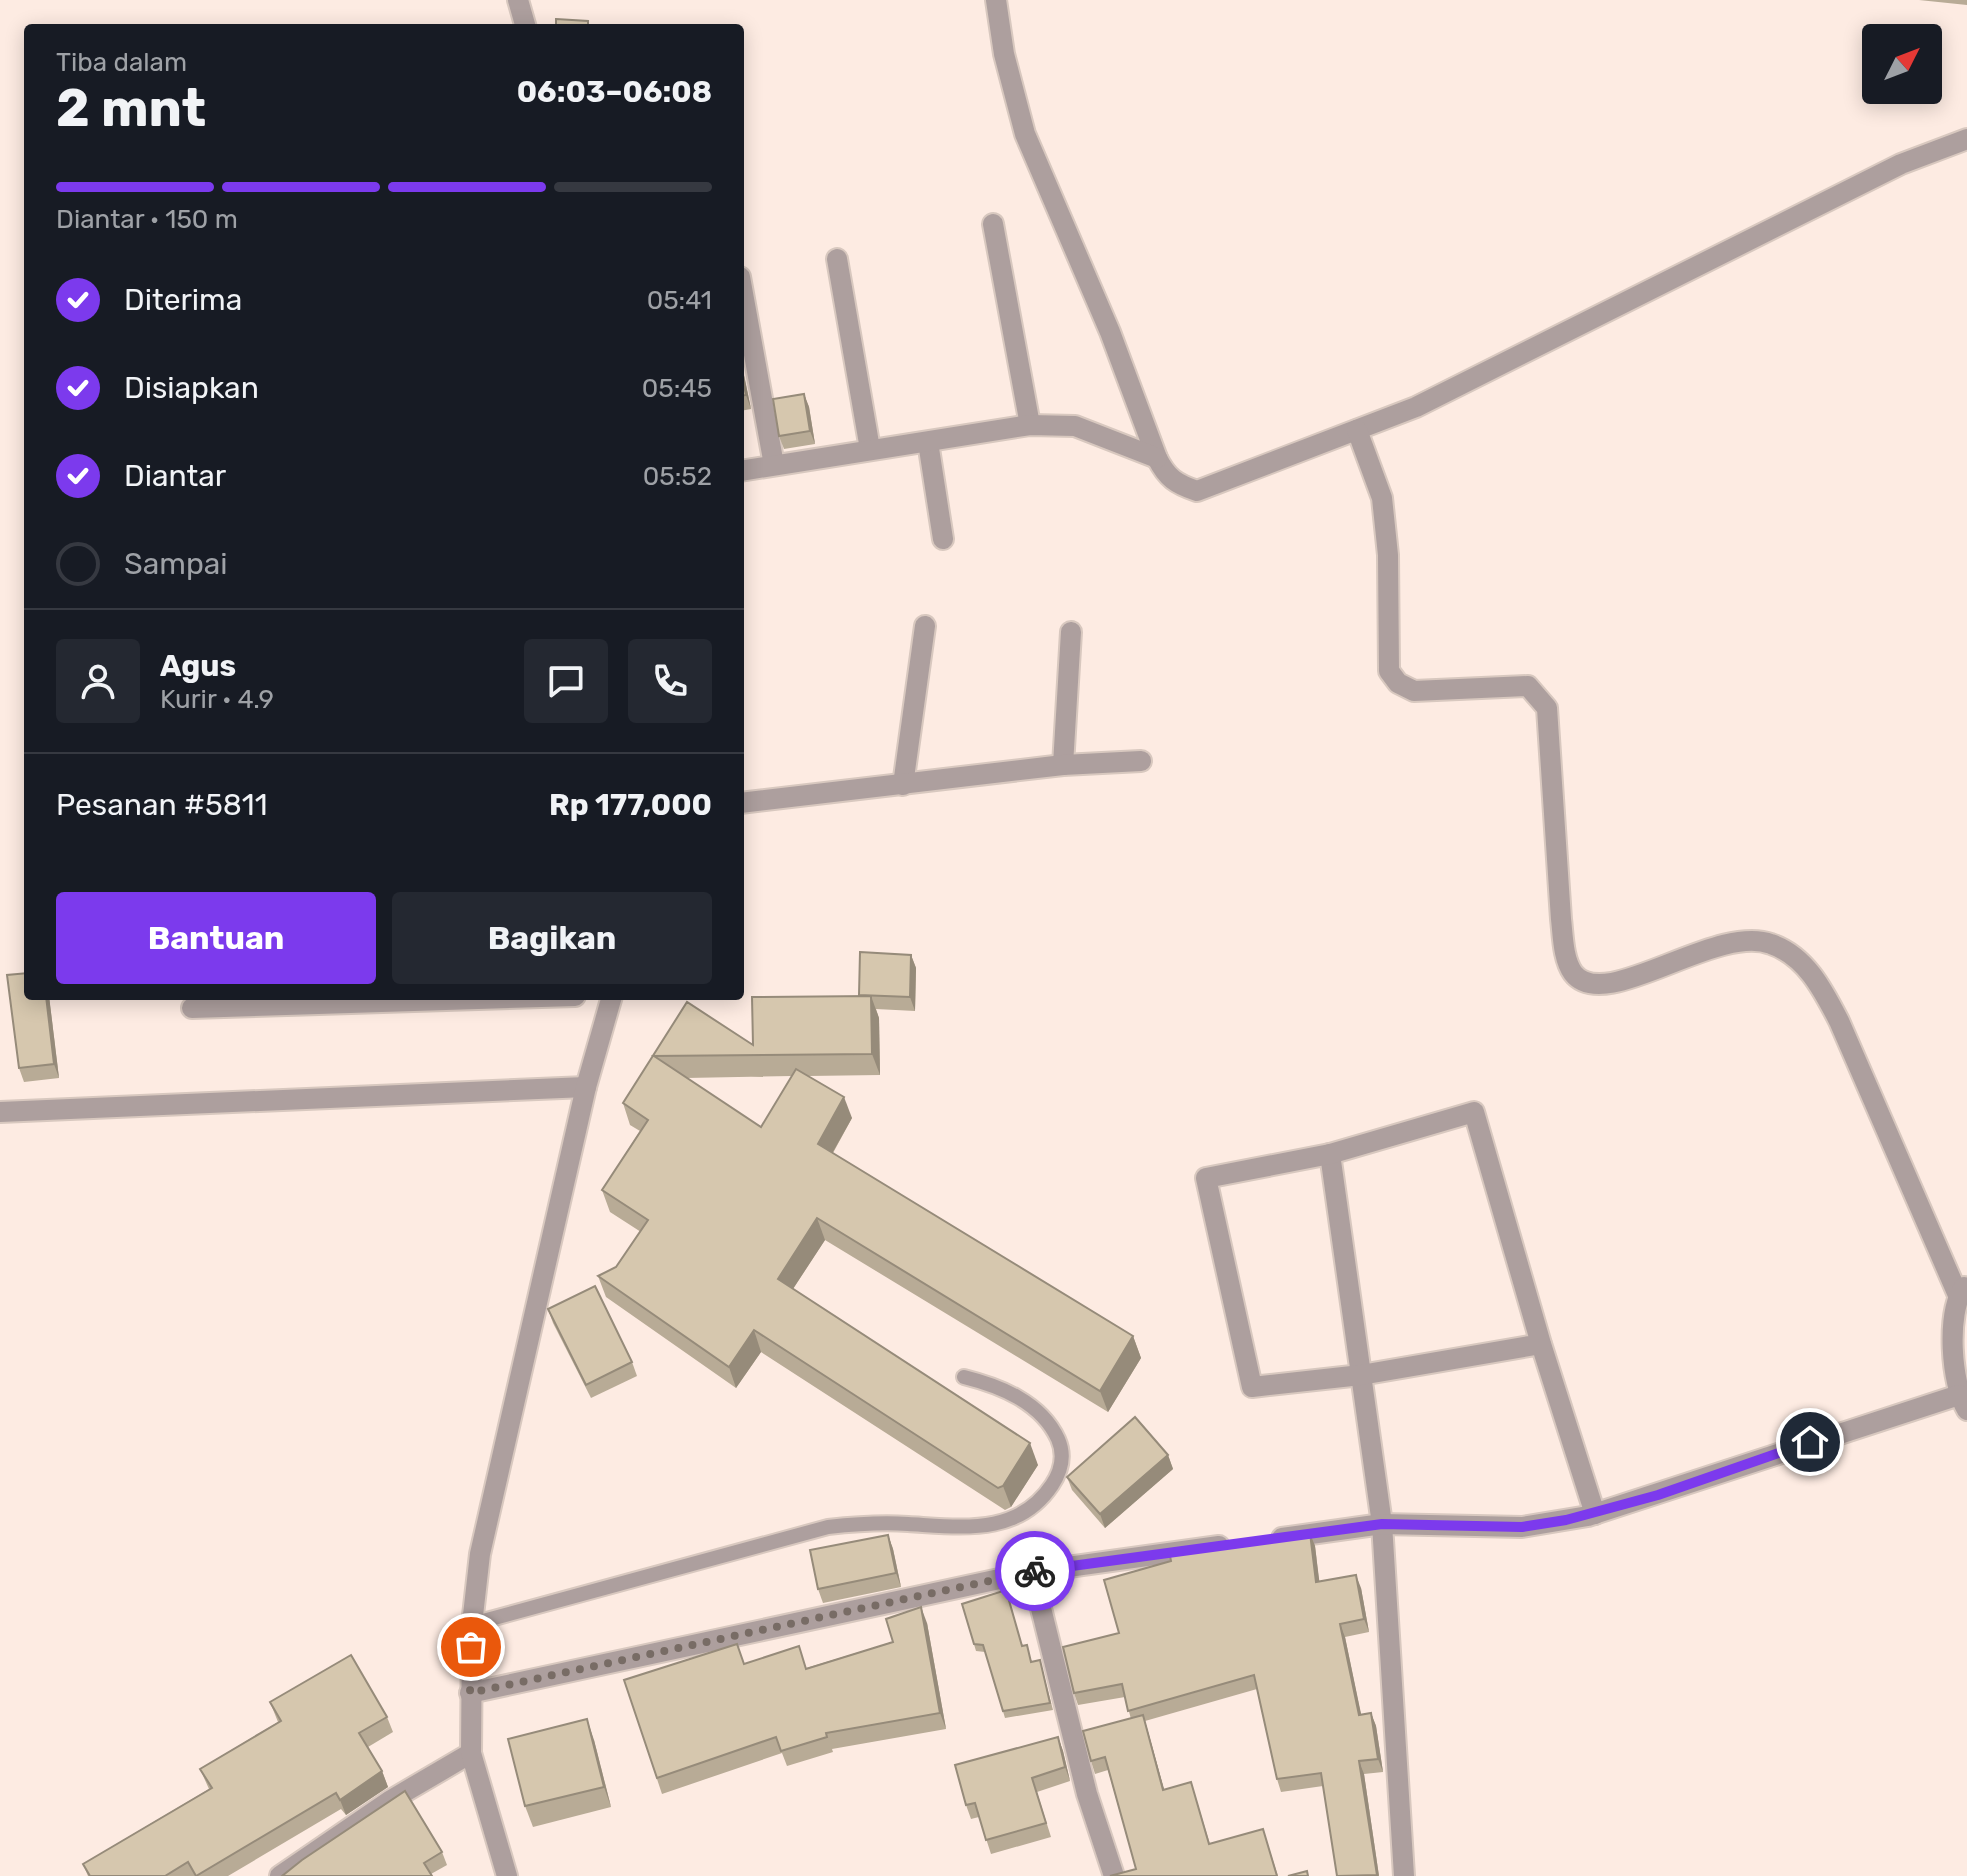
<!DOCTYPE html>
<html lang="id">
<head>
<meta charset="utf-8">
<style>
	body { margin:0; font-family:Rubik,sans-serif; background:#242831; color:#f1f3f6; height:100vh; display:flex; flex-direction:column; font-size:30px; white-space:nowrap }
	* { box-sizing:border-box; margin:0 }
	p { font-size:26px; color:#9ea1a6 }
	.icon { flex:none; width:44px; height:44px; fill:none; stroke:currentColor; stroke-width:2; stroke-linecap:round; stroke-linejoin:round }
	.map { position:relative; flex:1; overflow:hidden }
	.drawer { position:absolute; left:24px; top:24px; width:720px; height:976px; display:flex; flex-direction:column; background:#171b24; border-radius:8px; box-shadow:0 4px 20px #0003 }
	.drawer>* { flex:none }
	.needle { width:52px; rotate:48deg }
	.buttons { position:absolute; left:1862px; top:24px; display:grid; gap:16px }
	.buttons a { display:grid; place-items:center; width:80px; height:80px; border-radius:8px; background:#171b24; box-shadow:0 4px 20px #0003; font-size:40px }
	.pin { position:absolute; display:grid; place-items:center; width:68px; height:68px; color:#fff; margin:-34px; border:4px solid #fff; border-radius:50%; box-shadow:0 2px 8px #0007 }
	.courier { position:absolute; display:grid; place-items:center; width:80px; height:80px; margin:-40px; border:6px solid #7c3aed; border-radius:50%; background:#fff; color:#222; box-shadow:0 2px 10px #0007 }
	.overview em { font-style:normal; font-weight:700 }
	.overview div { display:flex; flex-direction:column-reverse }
	.overview { display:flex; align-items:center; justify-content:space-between; height:136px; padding:0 32px }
	h1 { font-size:52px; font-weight:700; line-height:60px }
	.bar { display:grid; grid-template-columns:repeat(4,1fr); gap:12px 8px; align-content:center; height:96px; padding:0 32px }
	.bar i { height:10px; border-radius:6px; background:#363941 }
	.bar .active { background:#7c3aed }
	.bar p { grid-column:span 4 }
	.line { display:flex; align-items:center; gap:20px; padding:0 32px; border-top:2px solid #363941 }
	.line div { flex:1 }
	.round { display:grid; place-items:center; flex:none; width:84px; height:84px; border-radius:8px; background:#242831 }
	ol { padding:0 32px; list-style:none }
	li { display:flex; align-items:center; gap:24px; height:88px }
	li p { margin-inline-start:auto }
	li .icon { padding:8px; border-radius:50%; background:#7c3aed; color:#fff; stroke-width:4 }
	li:last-child { color:#9ea1a6 }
	li i { width:44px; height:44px; border:4px solid #363941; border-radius:50% }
	.primary-button { display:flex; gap:16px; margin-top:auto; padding:16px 32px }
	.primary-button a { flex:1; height:92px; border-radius:8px; background:#7c3aed; color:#fff; font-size:32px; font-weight:700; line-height:92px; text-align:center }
	.primary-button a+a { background:#242831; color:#f1f3f6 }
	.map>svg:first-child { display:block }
</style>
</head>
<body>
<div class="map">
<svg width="1967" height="1876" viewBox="0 0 1967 1876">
	<rect width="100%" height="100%" fill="#fdebe2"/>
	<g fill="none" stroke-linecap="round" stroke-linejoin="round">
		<g stroke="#d8c8bf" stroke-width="18">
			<path id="lane" d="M472,1624L828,1527C855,1524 881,1522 908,1524C962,1527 1018,1536 1052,1485C1062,1470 1065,1455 1058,1439C1041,1402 1000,1386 964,1377"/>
		</g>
		<g stroke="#d8c8bf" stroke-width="24">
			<g id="street">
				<path d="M518,0L526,28"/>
				<path d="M996,0L1004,54L1025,134L1110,332L1157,458C1167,478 1176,484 1197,491L1416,407L1901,164L1967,139"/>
				<path d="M993,224L1030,425"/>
				<path d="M837,259L870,449"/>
				<path d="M740,277L774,465"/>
				<path d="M1357,430L1382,498L1388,555L1389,671L1398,683L1414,691L1528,686L1547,708L1561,919C1563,936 1563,959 1573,973C1605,1015 1715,923 1771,944C1806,956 1823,990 1839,1021L1958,1295"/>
				<path d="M928,442L943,539"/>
				<path d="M740,471L1030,425L1075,426L1157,458"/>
				<path d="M1063,765L1071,632"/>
				<path d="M903,785L925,626"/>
				<path d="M740,803L1063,765L1141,761"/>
				<path d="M192,1008L575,996"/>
				<path d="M0,1112L586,1087"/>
				<path d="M1330,1154L1382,1524L1404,1876"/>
				<path d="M1964,1287C1946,1314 1951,1383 1967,1410"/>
				<path d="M1541,1344L1361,1375L1252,1387L1206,1178L1330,1154L1474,1112L1541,1344L1595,1514"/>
				<path d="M1282,1538L1382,1524L1522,1527L1588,1516L1959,1395"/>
				<path d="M1032,1572L1087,1794L1114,1876"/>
				<path d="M470,1693L1032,1572L1219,1546"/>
				<path d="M280,1876L391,1800L471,1753"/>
				<path d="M507,1876L471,1753L472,1624L480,1554L586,1087L612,996"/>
			</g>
		</g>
		<use href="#lane" stroke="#ad9f9e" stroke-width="14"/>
		<use href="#street" stroke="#ad9f9e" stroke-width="20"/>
	</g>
	<g fill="#b8ab96" fill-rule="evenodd">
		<path d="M1919,0H1967V5Z"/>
		<path d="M740,356L751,409L740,411Z"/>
		<path d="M804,394L809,407L815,444L784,449L779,436Z"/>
		<path d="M911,955L916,968L915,1011L876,1009L879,1018L880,1075L808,1076L852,1118L833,1153L1133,1336L1141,1358L1108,1412L825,1240L793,1289L1038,1465L1011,1507L1005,1510L761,1352L736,1388L606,1297L598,1276L616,1267L641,1232L610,1212L602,1190L640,1131L630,1125L623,1103L687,1002L753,1045L859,996ZM792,1076L761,1127L686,1078Z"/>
		<path d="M49,996L59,1078L24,1082L19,1068Z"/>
		<path d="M548,1309L632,1362L637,1376L591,1398L553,1323Z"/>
		<path d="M1168,1455L1173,1469L1105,1528L1072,1490L1067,1477Z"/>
		<path d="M1310,1533L1315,1546L1319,1581L1361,1588L1369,1632L1345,1637L1361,1715L1371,1713L1376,1726L1383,1772L1364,1774L1379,1876H1337L1323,1786L1281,1792L1277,1779L1257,1689L1145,1721L1164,1790L1191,1782L1210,1844L1263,1829L1278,1876H1110L1136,1869L1108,1770L1095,1774L1091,1761L1131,1719L1125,1697L1078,1705L1074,1693L1119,1633Z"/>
		<path d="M888,1535L893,1549L901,1587L823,1603L818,1589Z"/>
		<path d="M962,1604L1023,1646L1032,1662L1040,1660L1053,1710L1005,1718L985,1652L976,1651Z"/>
		<path d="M927,1623L946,1729L832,1749L833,1752L787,1766L782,1753L662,1794L624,1680L744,1664L806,1668L893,1642Z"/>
		<path d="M270,1702L387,1717L393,1732L368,1747L382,1771L388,1787L346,1815L341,1809L228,1876H88L83,1864L209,1789L200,1769L278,1722Z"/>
		<path d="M1058,1737L1063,1751L1070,1781L1037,1792L1051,1837L991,1854L979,1817L971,1819L966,1805Z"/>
		<path d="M594,1740L611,1807L533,1827L525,1806Z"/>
		<path d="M442,1852L447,1865L431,1874L282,1876Z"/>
	</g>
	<g fill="#968b7a">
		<path d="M740,356L751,409L746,395L740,367Z"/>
		<path d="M804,394L809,407L815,444L810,431Z"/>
		<path d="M911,955L916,968L915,1011L910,997Z"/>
		<path d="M46,996H49L59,1078L54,1064Z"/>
		<path d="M871,996L879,1018L880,1075L872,1054Z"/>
		<path d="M844,1097L852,1118L825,1166L818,1144Z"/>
		<path d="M817,1218L825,1240L785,1301L778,1279Z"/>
		<path d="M754,1330L761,1352L736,1388L729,1367Z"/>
		<path d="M1133,1336L1141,1358L1108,1412L1100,1391Z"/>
		<path d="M1030,1443L1038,1465L1011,1507L1003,1486Z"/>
		<path d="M1168,1455L1173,1469L1105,1528L1100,1514Z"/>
		<path d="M1310,1533L1315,1546L1321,1595L1316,1582Z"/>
		<path d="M888,1535L893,1549L901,1587L896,1573Z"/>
		<path d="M1356,1575L1361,1588L1369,1632L1364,1619Z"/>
		<path d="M921,1607L927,1623L946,1729L940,1713Z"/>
		<path d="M1340,1624L1345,1637L1364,1728L1359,1715Z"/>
		<path d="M1371,1713L1376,1726L1383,1772L1378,1759Z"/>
		<path d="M1143,1715L1147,1728L1168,1803L1163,1790Z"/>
		<path d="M587,1719L594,1740L611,1807L604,1787Z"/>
		<path d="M1058,1737L1063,1751L1070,1781L1065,1767Z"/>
		<path d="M1359,1761L1364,1774L1379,1876L1377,1875Z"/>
		<path d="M382,1771L388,1787L346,1815L340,1800Z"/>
	</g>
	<g fill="#d6c7ae" stroke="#968b7a" stroke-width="2">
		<path d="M556,19L588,21V28H556Z"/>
		<path d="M740,367L746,395L740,396Z"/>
		<path d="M804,394L810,431L779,436L773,399Z"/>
		<path d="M860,952L911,955L910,997L859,995Z"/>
		<path d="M28,973V996H46L54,1064L19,1068L7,975Z"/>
		<path d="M871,996L872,1054L654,1056L761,1127L796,1069L844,1097L818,1144L1133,1336L1100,1391L817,1218L778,1279L1030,1443L1003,1486L998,1488L754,1330L729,1367L598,1276L616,1267L648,1220L602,1190L648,1120L623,1103L687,1002L753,1045L752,997Z"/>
		<path d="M595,1286L632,1362L586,1385L548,1309Z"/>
		<path d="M1135,1417L1168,1455L1100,1514L1067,1477Z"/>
		<path d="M1310,1533L1316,1582L1356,1575L1364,1619L1340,1624L1359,1715L1371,1713L1378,1759L1359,1761L1377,1875L1337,1876L1321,1773L1277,1779L1254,1675L1128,1711L1122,1684L1074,1693L1063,1647L1119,1633L1104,1580L1171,1561L1170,1556L1196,1549Z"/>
		<path d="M888,1535L896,1573L818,1589L810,1550Z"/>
		<path d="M1006,1590L1022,1646L1027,1645L1031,1662L1040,1660L1050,1703L1003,1711L983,1645L974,1644L962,1604Z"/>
		<path d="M921,1607L940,1713L826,1733L827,1737L781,1751L776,1737L657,1778L624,1680L737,1644L744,1664L799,1646L806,1669L893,1642L886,1619Z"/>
		<path d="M351,1655L387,1717L359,1733L382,1771L340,1800L336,1793L196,1876L188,1862L165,1876H90L83,1864L212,1788L200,1769L281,1721L270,1702Z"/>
		<path d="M1143,1715L1163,1790L1191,1782L1209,1844L1263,1829L1277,1876H1110L1136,1869L1105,1757L1091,1761L1083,1731Z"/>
		<path d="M587,1719L604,1787L525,1806L508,1739Z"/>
		<path d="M1058,1737L1065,1767L1032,1778L1046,1823L986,1840L975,1803L966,1805L955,1765Z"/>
		<path d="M405,1791L442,1852L424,1863L432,1876H282L302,1860Z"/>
		<path d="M1307,1871L1308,1876H1288Z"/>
	</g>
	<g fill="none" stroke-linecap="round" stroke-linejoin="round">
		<path stroke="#786c65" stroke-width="8" stroke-dasharray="0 14.4" d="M471,1647L470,1693L1035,1571"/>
		<path stroke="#7c3aed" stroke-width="10" d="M1035,1571L1382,1524L1522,1527L1566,1520L1658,1495L1810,1442"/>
	</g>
</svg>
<div class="buttons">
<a><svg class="needle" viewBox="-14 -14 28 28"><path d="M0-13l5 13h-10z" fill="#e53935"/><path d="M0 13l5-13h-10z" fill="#9ea1a6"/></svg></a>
</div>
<div class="pin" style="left:471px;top:1647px;background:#ea580c"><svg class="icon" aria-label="bag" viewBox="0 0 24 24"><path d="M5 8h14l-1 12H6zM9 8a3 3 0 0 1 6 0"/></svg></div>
<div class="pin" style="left:1810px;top:1442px;background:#1f2937"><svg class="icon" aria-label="home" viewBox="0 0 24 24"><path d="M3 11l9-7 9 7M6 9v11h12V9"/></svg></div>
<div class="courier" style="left:1035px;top:1571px"><svg class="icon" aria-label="bike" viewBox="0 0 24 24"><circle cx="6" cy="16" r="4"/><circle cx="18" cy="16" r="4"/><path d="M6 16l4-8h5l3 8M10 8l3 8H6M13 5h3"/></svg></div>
<section class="drawer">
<div class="overview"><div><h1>2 mnt</h1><p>Tiba dalam</p></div><em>06:03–06:08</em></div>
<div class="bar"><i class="active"></i><i class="active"></i><i class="active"></i><i></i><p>Diantar · 150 m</p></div>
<ol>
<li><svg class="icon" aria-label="check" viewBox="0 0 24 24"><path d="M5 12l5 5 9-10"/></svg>Diterima<p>05:41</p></li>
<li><svg class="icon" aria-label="check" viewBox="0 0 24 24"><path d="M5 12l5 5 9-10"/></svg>Disiapkan<p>05:45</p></li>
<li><svg class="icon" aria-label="check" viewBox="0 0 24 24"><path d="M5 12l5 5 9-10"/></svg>Diantar<p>05:52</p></li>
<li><i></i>Sampai</li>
</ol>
<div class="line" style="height:144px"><a class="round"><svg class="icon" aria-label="person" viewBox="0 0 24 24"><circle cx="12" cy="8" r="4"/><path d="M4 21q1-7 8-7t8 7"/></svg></a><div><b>Agus</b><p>Kurir · 4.9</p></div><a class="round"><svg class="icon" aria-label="chat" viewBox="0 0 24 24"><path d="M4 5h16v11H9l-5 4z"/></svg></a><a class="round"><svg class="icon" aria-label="phone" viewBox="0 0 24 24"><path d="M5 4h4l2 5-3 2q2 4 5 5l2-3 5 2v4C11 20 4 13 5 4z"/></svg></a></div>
<div class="line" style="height:104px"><div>Pesanan #5811</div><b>Rp 177,000</b></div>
<div class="primary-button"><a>Bantuan</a><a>Bagikan</a></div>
</section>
</div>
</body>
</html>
